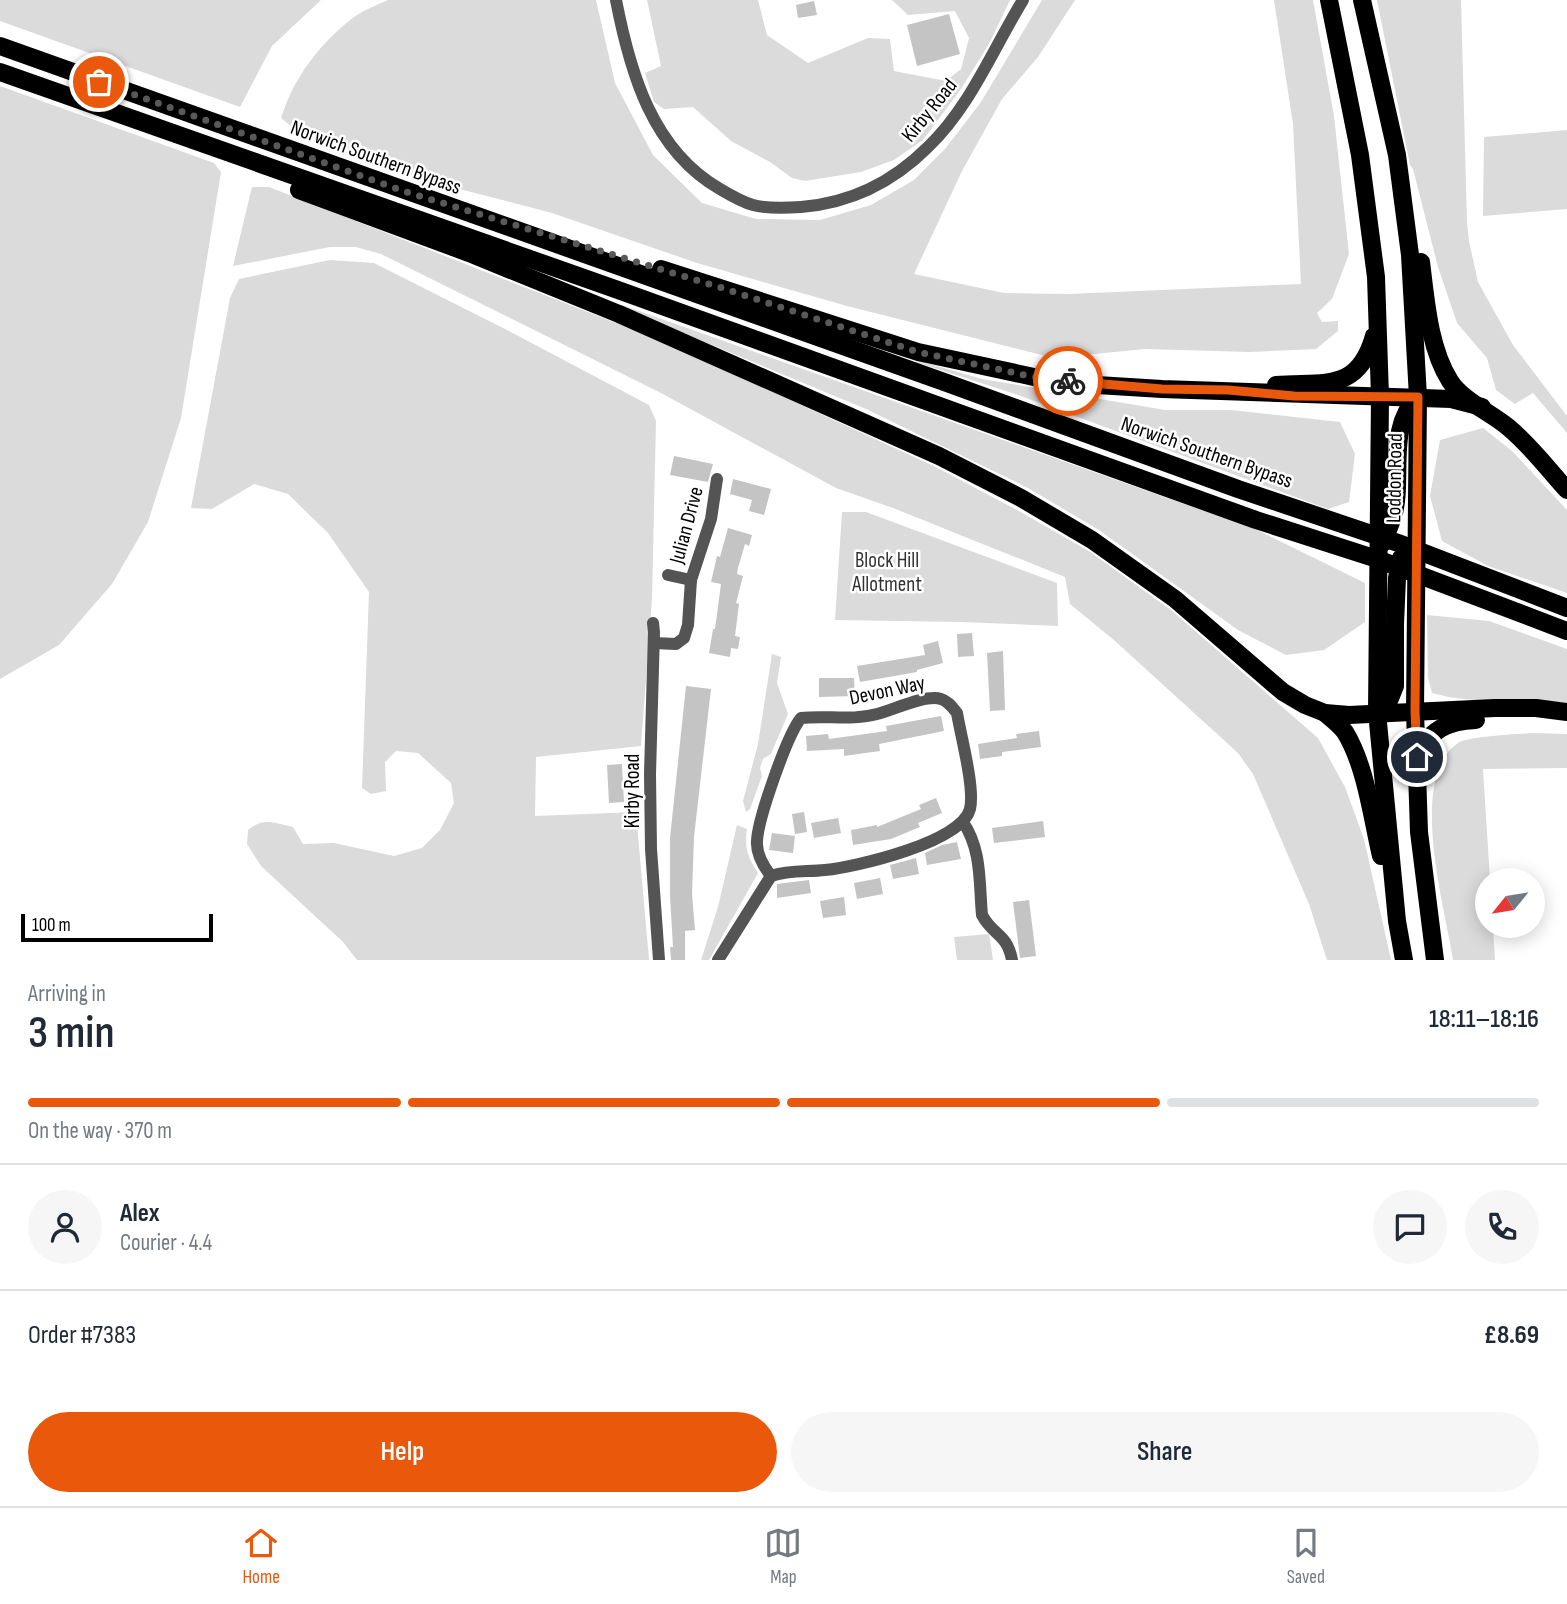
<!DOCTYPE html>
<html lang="en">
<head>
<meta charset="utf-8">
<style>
	body { margin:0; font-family:"Sofia Sans Condensed",sans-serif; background:#f6f6f7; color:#1f2937; height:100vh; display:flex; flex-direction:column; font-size:26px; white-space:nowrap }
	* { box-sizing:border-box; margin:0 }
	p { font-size:23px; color:#747a83 }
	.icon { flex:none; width:38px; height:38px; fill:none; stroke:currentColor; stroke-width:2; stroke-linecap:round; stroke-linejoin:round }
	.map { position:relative; height:960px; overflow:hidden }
	.panel { display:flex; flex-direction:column; background:#fff; flex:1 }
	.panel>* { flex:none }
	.needle { width:46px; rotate:240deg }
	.buttons { position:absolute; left:1475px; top:868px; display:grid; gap:14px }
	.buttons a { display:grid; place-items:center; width:70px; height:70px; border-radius:50%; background:#fff; box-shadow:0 4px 18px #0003; font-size:35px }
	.scale { position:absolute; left:21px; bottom:18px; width:192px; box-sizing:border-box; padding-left:7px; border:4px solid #000; border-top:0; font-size:19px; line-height:24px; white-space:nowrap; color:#000; -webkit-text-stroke:5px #fff; paint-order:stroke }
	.pin { position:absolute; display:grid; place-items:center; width:60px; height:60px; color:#fff; margin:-30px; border:4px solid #fff; border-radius:50%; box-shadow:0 2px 7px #0007 }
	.courier { position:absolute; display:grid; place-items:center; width:70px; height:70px; margin:-35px; border:5px solid #ea580c; border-radius:50%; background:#fff; color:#222; box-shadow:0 2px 9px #0007 }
	.headline em { font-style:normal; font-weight:600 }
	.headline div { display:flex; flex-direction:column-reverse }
	.headline { display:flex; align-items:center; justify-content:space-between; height:119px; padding:0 28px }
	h1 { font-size:46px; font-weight:600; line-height:52px }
	.bar { display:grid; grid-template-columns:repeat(4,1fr); gap:10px 7px; align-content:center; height:84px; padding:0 28px }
	.bar i { height:9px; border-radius:5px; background:#e0e1e3 }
	.bar .on { background:#ea580c }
	.bar p { grid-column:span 4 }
	.line { display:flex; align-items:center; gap:18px; padding:0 28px; border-top:2px solid #e0e1e3 }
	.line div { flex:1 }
	.round { display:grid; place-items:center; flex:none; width:74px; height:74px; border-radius:37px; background:#f6f6f7 }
	.button { display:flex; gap:14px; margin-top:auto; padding:14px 28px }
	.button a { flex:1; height:80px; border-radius:42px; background:#ea580c; color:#fff; font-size:28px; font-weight:600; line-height:80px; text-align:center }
	.button a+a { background:#f6f6f7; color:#1f2937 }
	.menu { display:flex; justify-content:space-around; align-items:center; height:98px; border-top:2px solid #e0e1e3; background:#fff; font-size:19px; color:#747a83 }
	.menu a { display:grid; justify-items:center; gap:4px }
	.menu .on { color:#ea580c }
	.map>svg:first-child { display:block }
</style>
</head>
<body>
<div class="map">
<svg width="1567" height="960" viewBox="0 0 1567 960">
	<rect width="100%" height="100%" fill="#fff"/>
	<g fill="#dbdbdb">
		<path d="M0,0H321L272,46L240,107L0,21Z"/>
		<path d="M388,0H596L615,83L653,155L702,203L756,219L820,220L871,205L914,180L945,149L981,102L1042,0H1075L1038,57L1002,99L962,171L914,274L1004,293L1068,294L1301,284L1293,124L1274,0H1313L1334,116L1349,254L1332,299L1317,313L1322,322L1338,321V331L1316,349L1250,352L1145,349L1054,358L847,306L697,263L552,213L417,178L296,130L281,118C294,77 320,43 354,17C364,10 377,5 388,0Z"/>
		<path d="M647,0H758L767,35L808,63L868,38L890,39L894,71L946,81L961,69L969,38L955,11L908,15L892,0H1010L989,44L961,89L923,140L894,160L861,172L805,181L792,178L770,162L731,141L693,107L664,109L654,102L645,73L661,66Z"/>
		<path d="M1377,0H1461L1467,222L1469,241L1478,282L1513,345L1567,416V433L1533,393L1515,404L1496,390L1487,358L1457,323L1438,267L1413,169L1410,165Z"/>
		<path d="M0,86L214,163L221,172L181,418L148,522L112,584L59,645L0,679Z"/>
		<path d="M1567,130V209L1483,216L1484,137Z"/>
		<path d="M252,187H269L662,341L936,467L1017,510L1089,551L1171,610L1318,738L1345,787L1364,839L1391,960H1327L1309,904L1253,774L1238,753L1115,641L1070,604L1065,577L893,508L836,488L661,393L381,254L356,247H330L233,266Z"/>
		<path d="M330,260L374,263L507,330L649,405L656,421L652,599L641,746L536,757L535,816L636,812L649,960H357L343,942L261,866L247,844L248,830C264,817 274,823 293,827L303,844L334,843L394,856L422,848L440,830L454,803L451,783L418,753L396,751L385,762L386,791L371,794L362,788L369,592L328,533L288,494L254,484L212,509L191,508L230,298L239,279Z"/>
		<path d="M622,305L1255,529L1365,583V622L1324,650L1286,655L1238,630L1099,530L1028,488L866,409L621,307Z"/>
		<path d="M916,360L982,379L1165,410H1231L1340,422L1355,454L1349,502L1328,509L1018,395L916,362Z"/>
		<path d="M1483,428L1512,451L1567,510V593L1488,566L1442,541L1430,496L1440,440Z"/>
		<path d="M842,512H866L1057,583L1058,626L961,622L835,620Z"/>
		<path d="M1427,615L1489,621L1567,649V703C1523,697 1475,706 1432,693L1428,677Z"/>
		<path d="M772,654L781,657L777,683L788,714L771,754L763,759L760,768L762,776L750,809L746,812L743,801L758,744Z"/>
		<path d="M1533,733L1567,734V768L1483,769L1490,880H1488V926H1493L1495,960H1453C1445,907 1407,778 1458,743C1467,736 1518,734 1533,733Z"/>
		<path d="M737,825L747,829C744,847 748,858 758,873L709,960H701L718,907Z"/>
		<path d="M989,934L993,960H957L954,937Z"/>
	</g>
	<g fill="#c4c4c4">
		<path d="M814,1L817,15L798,18L796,5Z"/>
		<path d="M949,14L960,54L917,66L907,25Z"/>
		<path d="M674,456L713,464L708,482L670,475Z"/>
		<path d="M733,479L771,489L764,515L749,511L752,500L730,494Z"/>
		<path d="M728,528L752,535L749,546L745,544L738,568L737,574L743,576L736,603L739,604L735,636L740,637L738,649L731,648L730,657L709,653L713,629H715L721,584L711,582L717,556L720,557Z"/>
		<path d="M972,633L974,656L958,657L957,634Z"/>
		<path d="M938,641L943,663L917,670V672L860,682L857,666L925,655L923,645Z"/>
		<path d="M1003,651L1005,710L990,711L987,653Z"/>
		<path d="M819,678H854L855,696L819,697Z"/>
		<path d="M686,686L711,689L694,837L692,894L695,930L685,931V960H671L670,947H673L670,896V838Z"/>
		<path d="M941,716L944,731L879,744L880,751L844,756V749L807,751L806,736L828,734L829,739L887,731L886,726Z"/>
		<path d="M1039,731L1041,747L1002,752V756L980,759L978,744L1017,738L1016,734Z"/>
		<path d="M622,764L624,802L609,803L607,765Z"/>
		<path d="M936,798L942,813L918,823L920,827L891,839L853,845L851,830L877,825V827L921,809L919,805Z"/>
		<path d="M804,812L807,832L795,834L792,814Z"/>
		<path d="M838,818L841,833L814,838L811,823Z"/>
		<path d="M1043,821L1045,837L994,843L992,828Z"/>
		<path d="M772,833L795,836L793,853L769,850Z"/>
		<path d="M957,842L961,859L927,865L925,853L942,845Z"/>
		<path d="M916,858L919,874L893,879L890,865Z"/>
		<path d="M880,878L883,894L857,899L854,883Z"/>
		<path d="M809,880L811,893L777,898V884Z"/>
		<path d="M844,897L846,915L823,918L820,901Z"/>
		<path d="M1029,900L1036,956L1020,958L1013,902Z"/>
	</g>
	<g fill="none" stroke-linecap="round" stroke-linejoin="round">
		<g stroke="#545454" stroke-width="12">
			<path d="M616,0C630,72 652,150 720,189C730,195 742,202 753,205C768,209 786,208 801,207C851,203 893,182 928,147C970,107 993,49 1023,0"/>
			<path d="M668,575L691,580"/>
			<path d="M653,623L654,632L650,774L651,849L659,960"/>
			<path d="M654,643L676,644L684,638L688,625L691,580L711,519L717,479"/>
			<path d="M963,822C982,850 979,883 982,915C993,936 1007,933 1012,960"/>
			<path d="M718,960L771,876C789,870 807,872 825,870C856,867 962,842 970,809C975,788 961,737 957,713C952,707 948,701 941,699C926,694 893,710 877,714C852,721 826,715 801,718C787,735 758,819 757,841C756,854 764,867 771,876"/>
		</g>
		<g stroke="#000" stroke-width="18">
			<path d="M1329,0L1360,155L1376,277L1380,396L1377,712L1397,921L1404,960"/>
			<path d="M1362,0L1397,155L1410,255L1418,397L1415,711L1419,832L1435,960"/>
			<path d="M0,46L947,383L1238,489L1398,543L1567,608"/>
			<path d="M0,72L618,290L1256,520L1377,559L1567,631"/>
			<path d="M299,190L469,253L619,314L939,456L1021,498L1092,540L1175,599L1283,692L1305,705L1325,713L1349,715L1495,708H1536L1567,712"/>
			<path d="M1421,262C1426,301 1429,348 1450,381C1462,400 1491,413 1508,427C1530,445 1548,469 1567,490"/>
			<path d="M661,269L918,352L1034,377L1097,385L1162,389L1451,399L1482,407"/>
			<path d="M1276,385C1324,381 1358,393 1374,336"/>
			<path d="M1383,543C1386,534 1390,526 1393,517C1404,478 1386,427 1418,397"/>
			<path d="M1377,712L1389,701L1395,686V624L1397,578L1401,558"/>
			<path d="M1325,713C1332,719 1340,725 1345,732C1366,766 1372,818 1381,856"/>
			<path d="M1420,760C1425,730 1449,721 1476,720"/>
		</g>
	</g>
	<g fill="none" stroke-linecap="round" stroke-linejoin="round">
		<path stroke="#595959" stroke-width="7" stroke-dasharray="0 12.6" d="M99,82L403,191L719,287L918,352L1034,377L1068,381"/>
		<path stroke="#ea580c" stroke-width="9" d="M1068,381L1162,389L1228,390L1294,396L1418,397L1415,711L1417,757"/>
	</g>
	<g text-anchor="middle" stroke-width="5" stroke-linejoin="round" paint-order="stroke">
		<g font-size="21" fill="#000" stroke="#fff">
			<text transform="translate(929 110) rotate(-51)" y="7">Kirby Road</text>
			<text transform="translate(376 157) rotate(20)" y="7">Norwich Southern Bypass</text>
			<text transform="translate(1207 452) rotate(19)" y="7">Norwich Southern Bypass</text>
			<text transform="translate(1394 478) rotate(-89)" y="7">Loddon Road</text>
			<text transform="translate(686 525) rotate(-75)" y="7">Julian Drive</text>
			<text transform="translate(887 690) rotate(-12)" y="7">Devon Way</text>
			<text transform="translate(632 791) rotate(-90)" y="7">Kirby Road</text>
		</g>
		<g font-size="21" fill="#323232" stroke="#fff">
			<text x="887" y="567">Block Hill<tspan x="887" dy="24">Allotment</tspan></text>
		</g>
	</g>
</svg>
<div class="buttons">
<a><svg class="needle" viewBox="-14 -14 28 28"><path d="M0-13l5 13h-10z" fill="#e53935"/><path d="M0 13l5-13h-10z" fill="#747a83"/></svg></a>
</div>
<div class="scale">100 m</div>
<div class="pin" style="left:99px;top:82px;background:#ea580c"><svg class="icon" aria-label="bag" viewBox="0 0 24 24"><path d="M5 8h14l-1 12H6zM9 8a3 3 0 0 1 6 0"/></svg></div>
<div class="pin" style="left:1417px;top:757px;background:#1f2937"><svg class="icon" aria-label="home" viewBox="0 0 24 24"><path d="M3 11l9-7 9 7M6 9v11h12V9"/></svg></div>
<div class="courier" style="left:1068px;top:381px"><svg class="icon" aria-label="bike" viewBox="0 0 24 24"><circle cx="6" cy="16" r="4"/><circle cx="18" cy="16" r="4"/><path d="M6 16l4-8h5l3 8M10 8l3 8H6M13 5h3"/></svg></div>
</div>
<section class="panel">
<div class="headline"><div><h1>3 min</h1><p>Arriving in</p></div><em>18:11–18:16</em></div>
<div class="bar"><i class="on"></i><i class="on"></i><i class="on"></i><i></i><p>On the way · 370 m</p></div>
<div class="line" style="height:126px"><a class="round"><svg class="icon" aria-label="person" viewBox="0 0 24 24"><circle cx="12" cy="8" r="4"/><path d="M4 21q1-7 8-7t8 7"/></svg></a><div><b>Alex</b><p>Courier · 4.4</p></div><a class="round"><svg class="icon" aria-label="chat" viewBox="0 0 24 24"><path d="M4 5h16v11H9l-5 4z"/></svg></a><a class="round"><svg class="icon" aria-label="phone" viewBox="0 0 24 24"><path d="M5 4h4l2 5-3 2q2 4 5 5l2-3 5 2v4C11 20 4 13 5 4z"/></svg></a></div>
<div class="line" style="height:91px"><div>Order #7383</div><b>£8.69</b></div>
<div class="button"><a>Help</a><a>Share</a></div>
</section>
<nav class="menu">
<a class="on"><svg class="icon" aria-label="home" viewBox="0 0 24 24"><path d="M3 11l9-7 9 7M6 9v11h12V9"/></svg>Home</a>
<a><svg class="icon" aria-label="map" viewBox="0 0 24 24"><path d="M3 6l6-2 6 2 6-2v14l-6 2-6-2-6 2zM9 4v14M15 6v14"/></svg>Map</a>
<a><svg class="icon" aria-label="saved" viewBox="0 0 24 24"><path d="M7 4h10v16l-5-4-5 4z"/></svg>Saved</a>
</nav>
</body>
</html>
